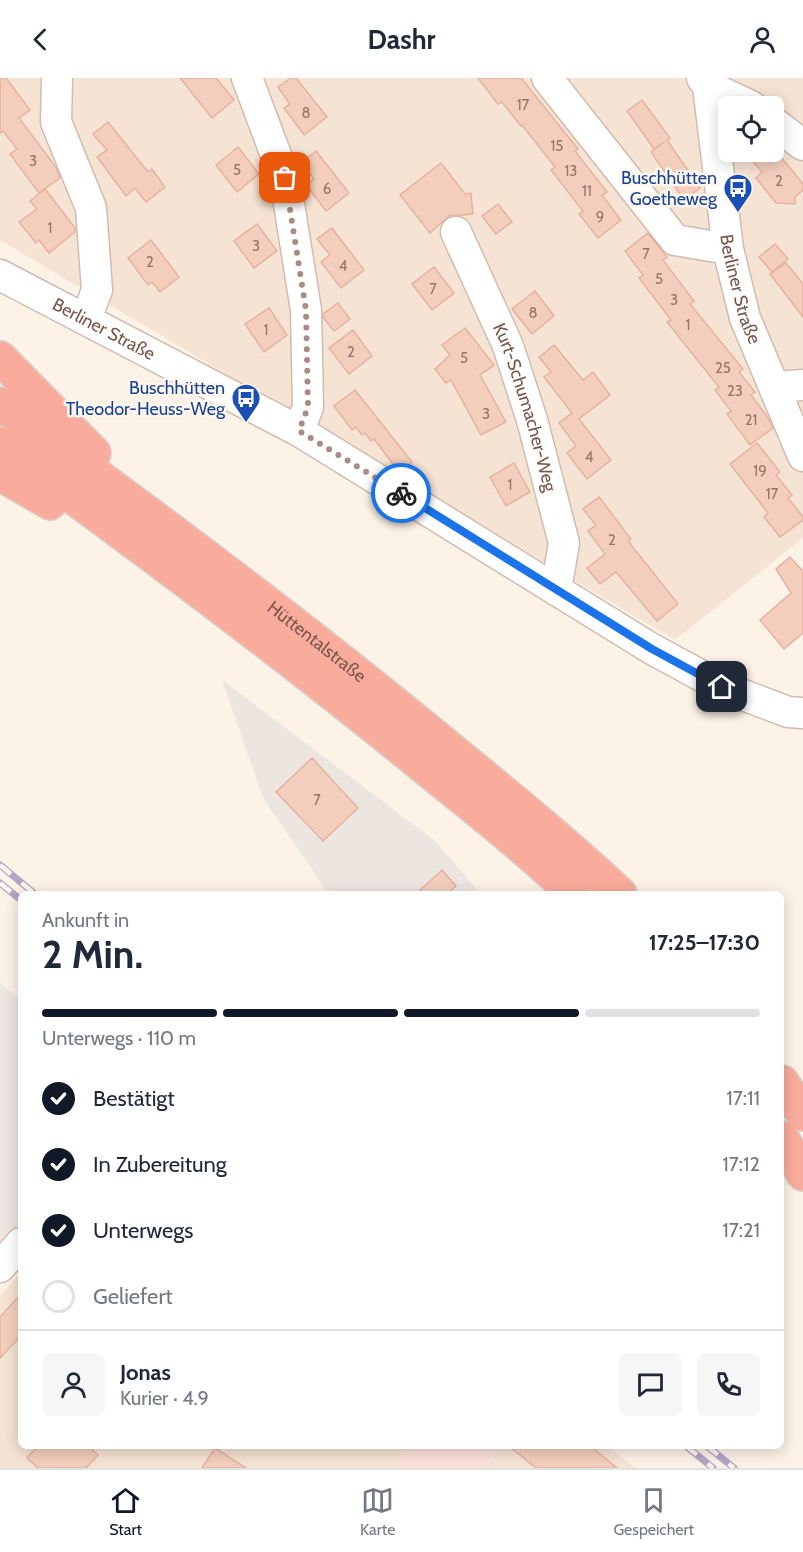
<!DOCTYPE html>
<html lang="de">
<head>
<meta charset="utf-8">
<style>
	body { margin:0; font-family:Cabin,sans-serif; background:#f6f6f7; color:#1f2937; height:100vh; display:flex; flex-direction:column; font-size:22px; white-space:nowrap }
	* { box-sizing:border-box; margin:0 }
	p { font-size:20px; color:#747a83 }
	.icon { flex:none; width:33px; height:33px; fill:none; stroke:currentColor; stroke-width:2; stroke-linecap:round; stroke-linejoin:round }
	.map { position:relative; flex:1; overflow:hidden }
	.details { position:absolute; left:18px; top:813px; width:766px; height:558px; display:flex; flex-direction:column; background:#fff; border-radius:9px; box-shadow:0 3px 15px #0003 }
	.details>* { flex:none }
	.buttons { position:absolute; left:718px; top:18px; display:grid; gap:12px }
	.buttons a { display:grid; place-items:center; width:66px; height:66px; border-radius:9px; background:#fff; box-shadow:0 3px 15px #0003; font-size:30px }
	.pin { position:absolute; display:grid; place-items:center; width:51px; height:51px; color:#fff; margin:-26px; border-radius:12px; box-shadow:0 3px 9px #0006 }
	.courier { position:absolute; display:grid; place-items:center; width:60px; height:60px; margin:-30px; border:4px solid #1a73e8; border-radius:50%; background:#fff; color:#222; box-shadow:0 2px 8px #0007 }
	.summary em { font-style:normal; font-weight:700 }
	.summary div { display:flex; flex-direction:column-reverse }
	.summary { display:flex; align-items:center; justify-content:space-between; height:102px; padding:0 24px }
	h1 { font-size:39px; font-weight:700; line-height:45px }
	.bar { display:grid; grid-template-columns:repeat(4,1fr); gap:9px 6px; align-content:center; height:72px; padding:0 24px }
	.bar i { height:8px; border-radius:4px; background:#e0e1e3 }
	.bar .active { background:#111827 }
	.bar p { grid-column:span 4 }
	.line { display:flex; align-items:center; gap:15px; padding:0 24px; border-top:2px solid #e0e1e3 }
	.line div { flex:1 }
	.round { display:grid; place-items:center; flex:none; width:63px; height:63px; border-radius:9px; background:#f6f6f7 }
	ol { padding:0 24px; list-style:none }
	li { display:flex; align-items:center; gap:18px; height:66px }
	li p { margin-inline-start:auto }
	li .icon { padding:6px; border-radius:50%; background:#111827; color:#fff; stroke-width:4 }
	li:last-child { color:#747a83 }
	li i { width:33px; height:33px; border:3px solid #e0e1e3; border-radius:50% }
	header { display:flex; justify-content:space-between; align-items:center; height:78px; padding:0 24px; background:#fff; font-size:27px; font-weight:700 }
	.dock { display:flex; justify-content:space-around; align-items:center; height:84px; border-top:2px solid #e0e1e3; background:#fff; font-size:16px; color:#747a83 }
	.dock a { display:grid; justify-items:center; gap:3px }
	.dock .active { color:#111827 }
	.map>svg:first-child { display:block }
</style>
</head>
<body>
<header><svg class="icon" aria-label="back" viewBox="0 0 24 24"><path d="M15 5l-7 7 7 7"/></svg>Dashr<svg class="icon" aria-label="person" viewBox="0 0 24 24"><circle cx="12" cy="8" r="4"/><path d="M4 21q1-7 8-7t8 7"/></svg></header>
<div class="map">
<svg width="803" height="1390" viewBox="0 0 803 1390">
	<rect width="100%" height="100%" fill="#fdf2e6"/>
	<g fill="#f5e3d4" fill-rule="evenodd">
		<path d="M0,0H803V460L675,562L0,162ZM729,28H774V74H729Z"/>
		<path d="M21,1194V1368H409L396,1390H0V1218Z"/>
		<path d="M500,1368H608L635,1390H486Z"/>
	</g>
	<path fill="#fde1da" d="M409,1368H500L486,1390H396Z"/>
	<g fill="#ede5e0">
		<path d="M222,602L434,762L481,816H329L263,720Z"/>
		<path d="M0,905L21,923V1150L0,1173Z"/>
	</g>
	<g fill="#f3cebd" stroke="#e6b29d" stroke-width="1.5">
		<path d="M0,0H6L30,32L19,40L55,88L60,100L39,115L10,76L17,71L3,53L0,55Z"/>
		<path d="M180,0H216L234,22L212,40Z"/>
		<path d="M291,0H296L327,39L304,57L284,30L290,26L278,9Z"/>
		<path d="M478,0H521L578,71L575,73L607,114L602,117L621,142L598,160L579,136L583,133L551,92L555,89L522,47L521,48L502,24L498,26Z"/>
		<path d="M642,22L670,60L667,62L700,110L684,122L651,74L664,64L654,71L627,33Z"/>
		<path d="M108,44L148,94L152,91L165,109L146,124L135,110L126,118L97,79L107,72L93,56Z"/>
		<path d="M238,69L259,96L237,114L216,87Z"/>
		<path d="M316,73L349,115L326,133L306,107L314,101L301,85Z"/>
		<path d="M745,74H771L778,82L781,79L803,106V112L795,119V126L776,125L756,100L762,94Z"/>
		<path d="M441,85L465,116L471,115L473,136L449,138L430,155L400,117Z"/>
		<path d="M45,111L75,150V154L49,175L39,162L36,165L19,144L37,131L30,123Z"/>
		<path d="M498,126L512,144L496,156L482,138Z"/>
		<path d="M257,146L277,173L254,190L234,163Z"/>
		<path d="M332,150L364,192L341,210L321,184L330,177L317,161Z"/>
		<path d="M648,155L667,179L663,182L694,223L690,226L743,291L739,294L755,314L751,317L768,340L773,350L750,367L727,336L731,333L715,312L719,309L667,244L671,242L639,200L643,197L625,173Z"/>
		<path d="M151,162L179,199L160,214L152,204L148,207L128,180Z"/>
		<path d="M775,166L788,181L772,194L759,179Z"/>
		<path d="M786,185L803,206V239L770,196Z"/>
		<path d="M434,189L454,215L432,232L412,206Z"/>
		<path d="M535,213L554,238L532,256L512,231Z"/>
		<path d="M338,225L350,241L334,253L323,239V236Z"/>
		<path d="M269,230L287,257L264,274L245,246Z"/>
		<path d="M465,250L494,287L480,297L506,344L481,357L451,302L446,305L435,291L450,277L442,267Z"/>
		<path d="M353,252L372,278L349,296L329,270Z"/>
		<path d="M554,267L583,302L593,294L610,317L579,341L611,382L587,401L567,375L576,368L559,345L572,335L544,299L551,294L539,279Z"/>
		<path d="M355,312L412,384L399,394L374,361L371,363L365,355L362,357L356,349L352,352L334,328Z"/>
		<path d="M757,365L780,394L776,397L792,417L788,420L803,439V442L780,459L764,439L768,435L730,386Z"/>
		<path d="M514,385L530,414L506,428L490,399Z"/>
		<path d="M599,419L631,461L628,463L678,526L657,543L616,494L600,506L587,490L605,476L588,453L596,447L583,431Z"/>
		<path d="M790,479L803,493V555L784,571L760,542L791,515L776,491Z"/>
		<path d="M312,680L358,730L323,763L276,714Z"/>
		<path d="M442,792L456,808L447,816H416Z"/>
		<path d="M21,1216V1258L0,1280V1239Z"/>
		<path d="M38,1368H88L98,1377L86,1390H38L27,1380Z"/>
		<path d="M509,1368H590L617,1390H536Z"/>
		<path d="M215,1370L246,1390H202Z"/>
	</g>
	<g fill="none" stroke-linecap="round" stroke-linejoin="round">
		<g stroke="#d2bbae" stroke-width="33">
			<g id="minor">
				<path d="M57,0L56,44L91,130L97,212L86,241"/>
				<path d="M247,0L285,101L306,232L308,329L299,353"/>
				<path d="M547,0L675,162L728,171"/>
				<path d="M702,0L708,8L751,28"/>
				<path id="s1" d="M707,0L728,171L745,240L803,378"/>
				<path d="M774,45L803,67"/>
				<path id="s2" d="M456,154L508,268L532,342L564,465L556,512"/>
				<path id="s3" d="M0,197L299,353L652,571L722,609L788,634L803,635"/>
				<path d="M775,309L803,307"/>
				<path d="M0,1189L21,1165"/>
			</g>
		</g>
		<g stroke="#d9d0cc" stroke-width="36">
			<g id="highway">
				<path d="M0,280L94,375"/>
				<path id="s4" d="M0,326C144,431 288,538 426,651C492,705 558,758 620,816"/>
				<path d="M0,366C138,466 275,568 408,676C464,722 522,766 574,816"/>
				<path d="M0,396L50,425"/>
				<path d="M782,1004L803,1036"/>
				<path d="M782,1060L803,1096"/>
			</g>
		</g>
		<use href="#minor" stroke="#fff" stroke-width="30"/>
		<use href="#highway" stroke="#f9ac9c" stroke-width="33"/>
		<g stroke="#b4a4c8" stroke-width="7">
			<g id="rail">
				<path d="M0,787L35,816"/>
				<path d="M0,805L21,822"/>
				<path d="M686,1368L713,1390"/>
				<path d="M707,1368L734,1390"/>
			</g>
		</g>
		<use href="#rail" stroke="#fff6ed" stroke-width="4.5" stroke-dasharray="14" stroke-linecap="butt"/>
	</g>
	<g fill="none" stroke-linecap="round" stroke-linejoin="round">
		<path stroke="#a78d81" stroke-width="6" stroke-dasharray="0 10.8" d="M285,100L306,232L308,329L299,353L401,415"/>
		<path stroke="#1a73e8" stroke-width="8" d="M401,415L652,571L722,609"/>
	</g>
	<defs>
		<g id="bus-pin" transform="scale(1.5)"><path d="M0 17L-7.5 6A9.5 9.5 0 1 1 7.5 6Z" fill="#1a4fb4" stroke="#fff6ed"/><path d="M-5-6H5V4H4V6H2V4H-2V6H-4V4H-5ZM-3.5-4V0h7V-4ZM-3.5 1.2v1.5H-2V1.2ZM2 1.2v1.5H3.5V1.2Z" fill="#fff"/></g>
	</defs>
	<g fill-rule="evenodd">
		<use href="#bus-pin" x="738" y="110"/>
		<use href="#bus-pin" x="246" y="320"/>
	</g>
	<g text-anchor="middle" stroke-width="5" stroke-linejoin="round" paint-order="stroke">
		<g font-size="15" fill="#977467">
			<text x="523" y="32">17</text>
			<text x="306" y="40">8</text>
			<text x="557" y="73">15</text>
			<text x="33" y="88">3</text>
			<text x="237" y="97">5</text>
			<text x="571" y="98">13</text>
			<text x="779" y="108">2</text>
			<text x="327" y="116">6</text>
			<text x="587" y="118">11</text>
			<text x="600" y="144">9</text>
			<text x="50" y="155">1</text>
			<text x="256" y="173">3</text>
			<text x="646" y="181">7</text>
			<text x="150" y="189">2</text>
			<text x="343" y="193">4</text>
			<text x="659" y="206">5</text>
			<text x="433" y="216">7</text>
			<text x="674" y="227">3</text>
			<text x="533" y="240">8</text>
			<text x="688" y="252">1</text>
			<text x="266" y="257">1</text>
			<text x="351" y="279">2</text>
			<text x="464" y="285">5</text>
			<text x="723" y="295">25</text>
			<text x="735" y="318">23</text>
			<text x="486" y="341">3</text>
			<text x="751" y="347">21</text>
			<text x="589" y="384">4</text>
			<text x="760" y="398">19</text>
			<text x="510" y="412">1</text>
			<text x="772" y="421">17</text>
			<text x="612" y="467">2</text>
			<text x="317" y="727">7</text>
		</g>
		<g font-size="18" fill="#164399" stroke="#fff6ed" text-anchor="end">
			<text x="717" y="106">Buschhütten<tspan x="717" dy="21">Goetheweg</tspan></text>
			<text x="225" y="316">Buschhütten<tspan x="225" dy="21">Theodor-Heuss-Weg</tspan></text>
		</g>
		<g font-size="18" fill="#78564a" stroke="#fff6ed">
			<text dy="6" stroke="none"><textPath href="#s1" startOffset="214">Berliner Straße</textPath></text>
			<text dy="6" stroke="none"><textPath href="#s3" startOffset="117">Berliner Straße</textPath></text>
			<text dy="6" stroke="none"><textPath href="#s2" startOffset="189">Kurt-Schumacher-Weg</textPath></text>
			<text dy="6" stroke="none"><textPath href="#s4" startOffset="396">Hüttentalstraße</textPath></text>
		</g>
	</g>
</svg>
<div class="buttons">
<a><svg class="icon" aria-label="locate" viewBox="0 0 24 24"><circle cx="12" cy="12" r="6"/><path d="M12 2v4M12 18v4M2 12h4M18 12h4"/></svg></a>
</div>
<div class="pin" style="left:285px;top:100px;background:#ea580c"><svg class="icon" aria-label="bag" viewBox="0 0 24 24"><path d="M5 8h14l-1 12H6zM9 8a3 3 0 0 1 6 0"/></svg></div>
<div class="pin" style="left:722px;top:609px;background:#1f2937"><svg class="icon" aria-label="home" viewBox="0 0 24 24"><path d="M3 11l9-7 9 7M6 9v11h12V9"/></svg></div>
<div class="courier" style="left:401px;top:415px"><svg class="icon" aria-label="bike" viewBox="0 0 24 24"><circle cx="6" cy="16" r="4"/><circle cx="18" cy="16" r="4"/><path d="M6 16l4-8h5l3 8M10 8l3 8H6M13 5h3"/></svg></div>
<section class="details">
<div class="summary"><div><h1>2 Min.</h1><p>Ankunft in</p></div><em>17:25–17:30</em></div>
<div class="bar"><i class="active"></i><i class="active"></i><i class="active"></i><i></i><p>Unterwegs · 110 m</p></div>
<ol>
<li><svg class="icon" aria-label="check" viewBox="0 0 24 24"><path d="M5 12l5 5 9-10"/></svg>Bestätigt<p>17:11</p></li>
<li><svg class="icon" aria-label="check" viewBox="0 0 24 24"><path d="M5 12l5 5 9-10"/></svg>In Zubereitung<p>17:12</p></li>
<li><svg class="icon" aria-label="check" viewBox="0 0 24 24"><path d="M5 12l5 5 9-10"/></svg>Unterwegs<p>17:21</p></li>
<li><i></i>Geliefert</li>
</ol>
<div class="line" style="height:108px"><a class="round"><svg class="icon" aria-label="person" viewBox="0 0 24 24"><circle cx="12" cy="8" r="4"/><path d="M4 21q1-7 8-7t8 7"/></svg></a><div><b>Jonas</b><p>Kurier · 4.9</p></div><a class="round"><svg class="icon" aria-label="chat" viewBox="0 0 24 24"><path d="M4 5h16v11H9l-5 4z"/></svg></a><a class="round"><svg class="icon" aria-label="phone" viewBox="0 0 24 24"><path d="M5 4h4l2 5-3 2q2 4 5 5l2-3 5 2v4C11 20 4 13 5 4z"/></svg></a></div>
</section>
</div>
<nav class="dock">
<a class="active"><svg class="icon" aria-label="home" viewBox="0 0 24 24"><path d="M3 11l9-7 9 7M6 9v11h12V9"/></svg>Start</a>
<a><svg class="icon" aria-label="map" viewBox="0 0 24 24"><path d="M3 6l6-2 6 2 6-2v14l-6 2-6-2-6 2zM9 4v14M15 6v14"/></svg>Karte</a>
<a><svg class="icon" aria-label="saved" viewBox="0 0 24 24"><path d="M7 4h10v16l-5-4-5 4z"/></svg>Gespeichert</a>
</nav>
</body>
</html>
